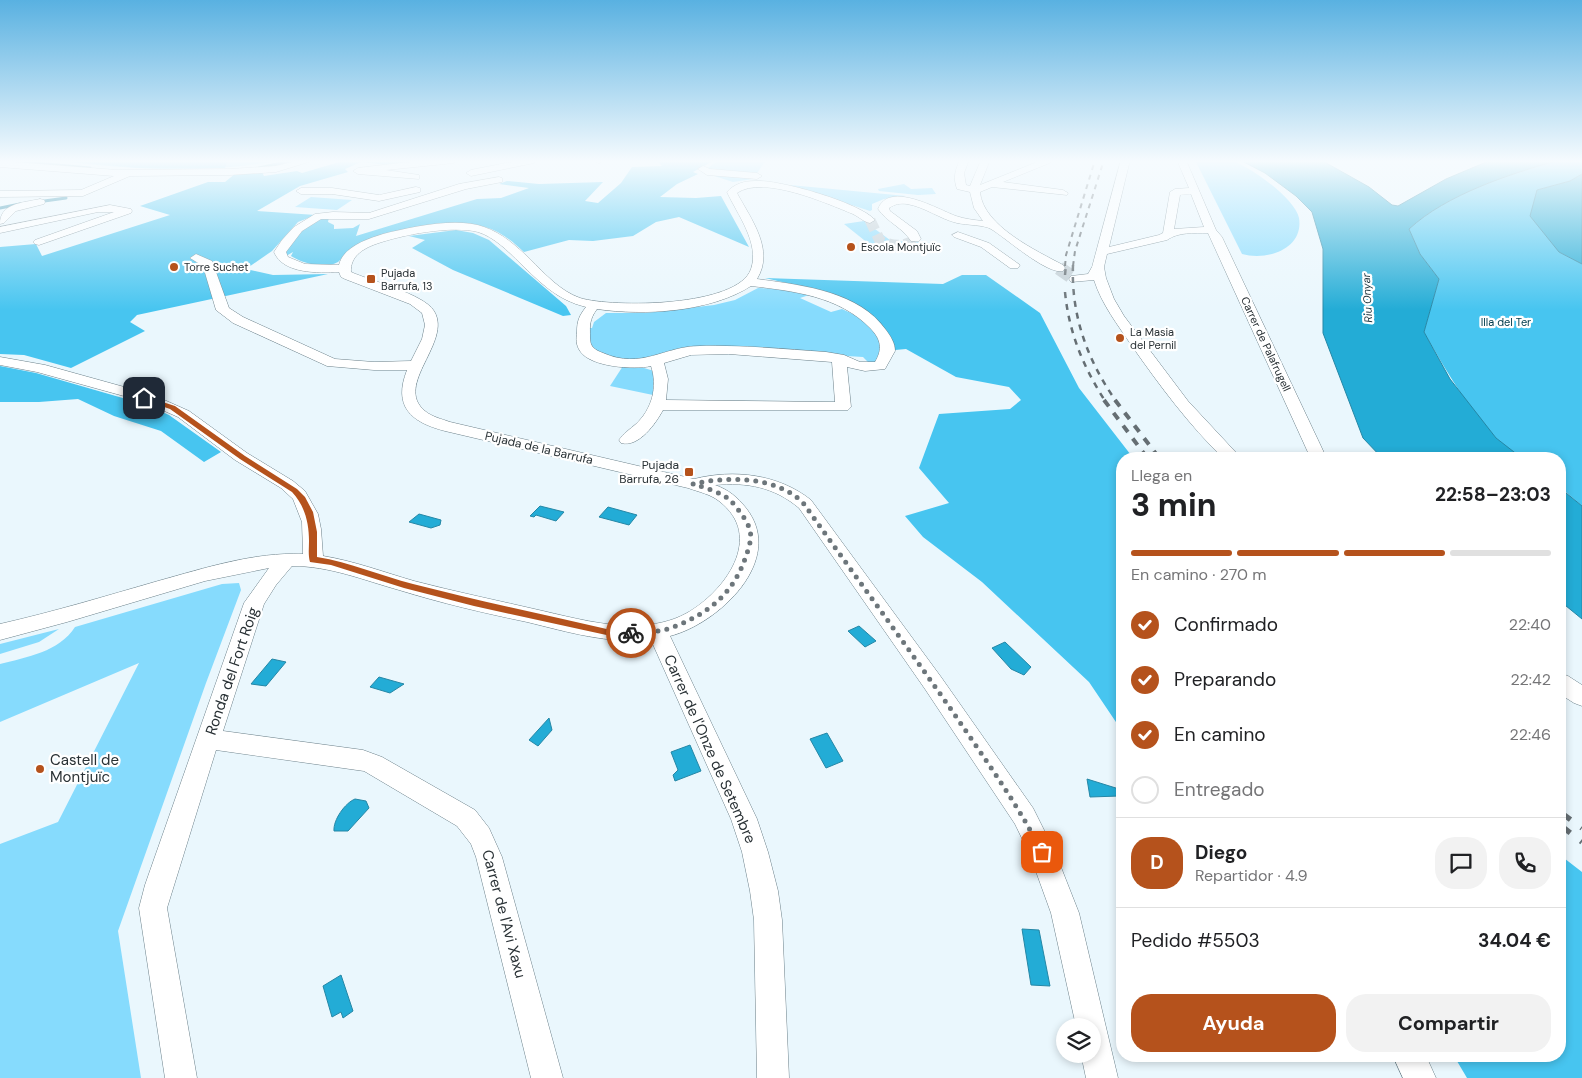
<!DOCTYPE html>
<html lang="es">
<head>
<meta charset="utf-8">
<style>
	body { margin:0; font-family:"DM Sans",sans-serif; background:#f2f2f2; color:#202124; height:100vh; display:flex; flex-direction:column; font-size:19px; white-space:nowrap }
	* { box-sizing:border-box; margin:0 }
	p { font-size:16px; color:#757577 }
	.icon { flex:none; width:28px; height:28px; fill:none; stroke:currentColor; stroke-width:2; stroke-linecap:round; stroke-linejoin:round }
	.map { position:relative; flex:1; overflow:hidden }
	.panel { position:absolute; left:1116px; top:452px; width:450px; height:610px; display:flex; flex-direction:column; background:#fff; border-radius:20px; box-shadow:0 2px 8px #0003 }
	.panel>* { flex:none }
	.buttons { position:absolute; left:1056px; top:1018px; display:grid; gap:10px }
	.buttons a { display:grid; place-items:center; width:45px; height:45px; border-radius:50%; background:#fff; box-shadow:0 2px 8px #0003; font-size:25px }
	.pin { position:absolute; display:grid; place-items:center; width:42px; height:42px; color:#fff; margin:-21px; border-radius:10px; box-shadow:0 2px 8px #0006 }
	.courier { position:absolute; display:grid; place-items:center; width:50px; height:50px; margin:-25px; border:4px solid #b5521c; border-radius:50%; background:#fff; color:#222; box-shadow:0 1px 6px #0007 }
	.overview em { font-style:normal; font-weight:700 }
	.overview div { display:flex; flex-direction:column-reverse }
	.overview { display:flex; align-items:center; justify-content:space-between; height:85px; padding:0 15px }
	h1 { font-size:32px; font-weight:700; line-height:38px }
	.bar { display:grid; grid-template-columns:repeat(4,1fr); gap:8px 5px; align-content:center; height:60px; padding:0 15px }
	.bar i { height:6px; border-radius:4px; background:#e0e0e0 }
	.bar .active { background:#b5521c }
	.bar p { grid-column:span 4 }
	.line { display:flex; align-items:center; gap:12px; padding:0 15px; border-top:1px solid #e0e0e0 }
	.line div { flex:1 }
	.round { display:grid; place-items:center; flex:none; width:52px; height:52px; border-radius:20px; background:#f2f2f2 }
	ol { padding:0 15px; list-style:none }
	li { display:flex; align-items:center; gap:15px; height:55px }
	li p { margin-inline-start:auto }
	li .icon { padding:5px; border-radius:50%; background:#b5521c; color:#fff; stroke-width:4 }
	li:last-child { color:#757577 }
	li i { width:28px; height:28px; border:2px solid #e0e0e0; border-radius:50% }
	.action { display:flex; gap:10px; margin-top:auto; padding:10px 15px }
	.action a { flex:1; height:58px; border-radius:20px; background:#b5521c; color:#fff; font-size:20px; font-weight:700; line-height:58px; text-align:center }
	.action a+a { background:#f2f2f2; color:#202124 }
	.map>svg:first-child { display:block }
</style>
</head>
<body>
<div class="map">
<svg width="1582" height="1078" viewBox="0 0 1582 1078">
	<rect width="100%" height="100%" fill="#eaf7fd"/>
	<g fill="#86dbfd">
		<path d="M53,160H282C207,174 128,170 53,160Z"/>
		<path d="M719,160H766L753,179L733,182L702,172Z"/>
		<path d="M1195,160C1205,160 1220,157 1230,160C1248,165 1295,198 1299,218C1304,249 1267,261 1242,254Z"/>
		<path d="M904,184L911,189L932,188L936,194L918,195L879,191L878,189Z"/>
		<path d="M790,185L906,196L884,199L872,204V210L870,211Z"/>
		<path d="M311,197L352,200L337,210L295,207Z"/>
		<path d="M864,221L890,240L869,244L844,224Z"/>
		<path d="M893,241L932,243L931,252L891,249Z"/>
		<path d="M758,288L782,289L809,295L800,298L831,312L842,309C863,318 870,325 883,345L876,364H870L863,357L717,348L634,360L607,357L591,348L589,328H592L594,322L606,313H646L714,305L735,300Z"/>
		<path d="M623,366L644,368L654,371L653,395L610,386Z"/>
		<path d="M239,583L241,590L206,683L118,931L141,1078H0V844L58,822L139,663L0,722V664C27,657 59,652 75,627L222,584Z"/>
		<path d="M59,629L39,642L0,654V644Z"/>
	</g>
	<g fill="#47c5f0">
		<path d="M80,160H228L225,168H139L72,162Z"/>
		<path d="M346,160H442L387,165L361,162L345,169L348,172L300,186L257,211L316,215L298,222L272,251L246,269L273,275L328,274L137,315L130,322L145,331L71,368L24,355L0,354V247L36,244L42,256L170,215L140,206L208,182H225L236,173L262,172L264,176L297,171L302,173Z"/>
		<path d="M657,160H715L693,172L698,174L677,184L660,197L696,198L721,196L749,247L679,217L656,222L633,236L593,241L569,240L524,252C512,241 500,231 485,227C442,216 389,239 348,251C344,254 341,260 338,262C325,270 302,263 291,256L293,252L286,256L285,252C296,235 308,221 329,217L328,222L334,225V229L353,228L360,224L356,236L477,199L501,198L529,188L499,184L507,181L539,184L603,182L585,201L598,203L621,183L632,167L662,166Z"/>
		<path d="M1559,160H1582V174L1570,181L1537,190L1559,252L1582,264V506L1560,487V459C1551,459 1529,461 1522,458C1485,440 1444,367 1424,332L1439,279L1420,254L1409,229C1449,193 1508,175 1559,160Z"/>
		<path d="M456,230L473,233L489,240L566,306L571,315L563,316L453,270L412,248L425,240L409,236Z"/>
		<path d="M962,275H986L1040,313L1079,388L1134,459H1122V731L1089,682L982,582L923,537L905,516L949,503L919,468L939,414L1010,409L1021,400L1009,387L956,377L906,349L895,350L865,312L795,285L765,278L943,284Z"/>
		<path d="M0,366L36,373L147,405L169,415L221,452L204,462L161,431L114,416L78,399L39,402H0Z"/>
		<path d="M1560,855L1582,872V1078H1467L1454,1056H1560Z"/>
	</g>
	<g fill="#23acd6" stroke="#2587a6">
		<path d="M1240,160H1321L1369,187L1392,205L1398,206L1446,179L1491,160H1559C1510,174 1447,194 1409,229L1420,254L1439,279L1424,332L1450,379L1496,438L1523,459H1383L1363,438L1323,333V249L1312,212L1296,196L1265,173Z"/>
		<path d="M1582,174V264L1559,252L1530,216L1537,190L1570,181Z"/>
		<path d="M1560,488L1582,506V619L1560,601Z"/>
		<path d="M540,506L564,512L556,521L536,515L534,517L530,516Z"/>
		<path d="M608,507L637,515L629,525L599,517Z"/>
		<path d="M419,514L441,520L440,525L431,528L409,522Z"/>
		<path d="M859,626L876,641L865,647L848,631Z"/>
		<path d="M1005,642L1031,667L1024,675L1011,669L992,648Z"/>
		<path d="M272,659L286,662L266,686L251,684Z"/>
		<path d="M379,677L404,684L390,693L370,687Z"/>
		<path d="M549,718L552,730L538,746L529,740Z"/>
		<path d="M827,733L843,761L826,768L810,739Z"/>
		<path d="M690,745L701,771L675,781L673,775L678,770L671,752Z"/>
		<path d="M1087,779L1119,789V796L1090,797Z"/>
		<path d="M355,799L366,801L369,808L348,831H334C333,820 345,803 355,799Z"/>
		<path d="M1022,929L1039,930L1050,986L1031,985Z"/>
		<path d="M341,975L353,1011L343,1018L341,1012L332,1017L323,986Z"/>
	</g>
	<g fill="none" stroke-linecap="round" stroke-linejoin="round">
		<g stroke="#2587a6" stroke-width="3">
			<path d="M0,160L90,168"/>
			<path d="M259,168L295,160"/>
			<path d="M37,202L66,198"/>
			<path d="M0,208L20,204"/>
		</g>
		<path stroke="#c3cfd5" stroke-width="11" stroke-dasharray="11 5" stroke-linecap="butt" d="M870,220L880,241C892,246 904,248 915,239"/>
		<path stroke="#c3cfd5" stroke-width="14" stroke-dasharray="14 7" stroke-linecap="butt" d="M1059,268L1075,279"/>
		<g stroke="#6c818a" stroke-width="1">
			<g id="minor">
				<path d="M301,160H315L276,172L230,175L130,176L83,196L0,197V191L81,190L114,176L0,167V161L117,170L230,169L276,166Z"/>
				<path d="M427,160H459L454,163L386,170L419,175V179L358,174L353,171L358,168Z"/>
				<path d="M522,160H539L534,163L471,176L466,173L471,170Z"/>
				<path d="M593,160H604L599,163Z"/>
				<path d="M960,160H969L964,173L966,185L970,186L981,160H990L980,185L1042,160H1053L1052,162L1003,182L1063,190L1068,193L1067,195L992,187L980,192C983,226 1037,251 1063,265L1065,268L1063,271C1047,275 1006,238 991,229C985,225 966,225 957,223C940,219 925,207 907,204C900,203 895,204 889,208L890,211L917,231L921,239L919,241H911C903,228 887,222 878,209C889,180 939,210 956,216C965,219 974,220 983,221L974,208L970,192L957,189C953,178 955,170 960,160Z"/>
				<path d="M1121,160H1130L1109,247L1159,235L1163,233L1170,192L1175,189L1189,188L1177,160H1186L1216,230L1222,237L1327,459H1311L1208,233C1194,233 1178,232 1167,240L1107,254L1104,267L1106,278L1114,299L1124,316L1188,401L1242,459H1224C1189,425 1160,386 1132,346C1118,325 1102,305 1094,280L1071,282L1069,279L1071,276L1088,274L1092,267ZM1191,194L1204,227L1174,229L1180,195Z"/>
				<path d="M703,166L710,169L757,173L762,176L757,179L707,175L698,169Z"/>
				<path d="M499,177L502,178V182L466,189L369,219H321L302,231L286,252L288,257L305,264L339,265C343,247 367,239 383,234C411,227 457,217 484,227C502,233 516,246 530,259C545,274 560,291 580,298C613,308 738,307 751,269C760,243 737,214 727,192C734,184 744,181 755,181C778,179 861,203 875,220L870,223C864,222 859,217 853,214C826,203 763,175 737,193C751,219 775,250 757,279C801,285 859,291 886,330C891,337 895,343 895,351L885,369L865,371L847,367L851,407L848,410H663C656,423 639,448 621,443L619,440C623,434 630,429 636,424C652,409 658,387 651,366C634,370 590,367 580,351C576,345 576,339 577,332C577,321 579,316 586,307C557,300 541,283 520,263C508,251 494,237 478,232C452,225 401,235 376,244C362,249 350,257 351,272C371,281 424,294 434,311C453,342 393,385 425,411C432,417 442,419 450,422L694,479C734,469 778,474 811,500L941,677L1033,808L1055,852L1079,913L1118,1078H1086L1081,1054H1092V1026H1076L1051,913L1030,855L1015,824L925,689L799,508C774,487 747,482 715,485C729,490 737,497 746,508C787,560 718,624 670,636L757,819L768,852L778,891L782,920L789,1078H757L754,920L750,891L742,852L731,819L651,640C608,644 568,632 527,622C484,613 441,603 399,590C363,580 330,566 292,566L276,585L264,604L223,731L363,750L382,757L475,810L489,828L502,857L563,1078H531L476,857L471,844L457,826L364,771L216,750L167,908L197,1078H165L139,908L145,885L244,603L269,568L205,581L67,622L0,640V624C53,612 106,596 158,581C205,568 254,552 303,554L302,522L293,499L281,488L235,460L178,417L142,401L37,372L0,365V357L45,365L153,395L189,411L247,453L293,481L305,491L318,514L321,529L323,556C354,561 383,572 414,581C456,592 500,601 543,611C573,618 604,626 636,626C653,625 671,622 687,613C724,592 766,537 719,501C710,494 699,492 688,488L445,431C410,422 393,406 407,370H374L327,366L233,323L216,310L203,266L190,258L196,254L212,261L229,308L243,317L335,359L374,362L411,361L422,339L425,325L422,313L410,304L345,279L341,277L339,272C318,273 283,274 274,252L282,240L294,227L315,214L333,212L369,213L459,184ZM751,286C793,291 839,296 870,328C881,339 883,349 875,362H860L844,355L826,352C784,349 742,345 700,346C664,346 642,370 603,353C595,350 590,347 590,338C590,325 589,320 597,309C644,316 711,312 751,286ZM729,354L832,362L835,402L666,400L668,379L664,363L691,355Z"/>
				<path d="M416,187L420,188V192L379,201L332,194H301L296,191L301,188H332L379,195Z"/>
				<path d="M40,199L44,200L45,202L44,204L16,211L4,223L0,224C0,203 22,203 40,199Z"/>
				<path d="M110,205L131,209L132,211L131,213L39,245L35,244L33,242L35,240L114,212H98L0,233V227Z"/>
				<path d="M958,232L989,243L1020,265L1018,268H1010L981,247L954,237L952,235Z"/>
				<path d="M1560,673L1568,676L1582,685V706L1574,703L1560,694Z"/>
				<path d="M1393,1056H1426L1436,1078H1403Z"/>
			</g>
		</g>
		<use href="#minor" fill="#fff" fill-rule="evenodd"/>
		<g stroke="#656e73" stroke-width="2" stroke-dasharray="5 5" stroke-linecap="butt">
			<path d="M1065,266L1066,255L1095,160"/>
			<path d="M1073,266L1075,251L1104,160"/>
		</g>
		<g stroke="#656e73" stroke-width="2.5" stroke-dasharray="6 6" stroke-linecap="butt">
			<path d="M1073,265C1071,315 1087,360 1116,401"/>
			<path d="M1065,275L1066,265"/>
			<path d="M1065,292C1069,333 1083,366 1105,401"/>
		</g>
		<g stroke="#656e73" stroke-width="4" stroke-dasharray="8 8" stroke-linecap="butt">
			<path d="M1104,400L1148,459"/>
			<path d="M1115,400L1160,459"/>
		</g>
		<g stroke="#656e73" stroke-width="5.5" stroke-dasharray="13 13" stroke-linecap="butt">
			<path d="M1560,812L1582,828"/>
			<path d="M1560,825L1582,842"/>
		</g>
	</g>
	<linearGradient id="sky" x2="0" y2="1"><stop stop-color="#59b1e1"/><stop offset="0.52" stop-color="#f6fbfe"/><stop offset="1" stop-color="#f6fbfe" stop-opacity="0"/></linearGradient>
	<rect width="1582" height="310" fill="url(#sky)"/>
	<path fill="#b5521c" d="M144,396L175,406L245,456L297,489L305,497L313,512L317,532V557C350,562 381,576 413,584C479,601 545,615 611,630L631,629L636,633L631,636H611L474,606L404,588L331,565L310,562C308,555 309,548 309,541C309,523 305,506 292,492L240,459L170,409L141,399L140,398Z"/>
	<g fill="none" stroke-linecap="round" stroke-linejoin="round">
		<path stroke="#6d767b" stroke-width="5" stroke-dasharray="0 9" d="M631,633C646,632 663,632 676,626C711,612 734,592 746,556C749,548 752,538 750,530C747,520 738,509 731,501C721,492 706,488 693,484C728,476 778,476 804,504C855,576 907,646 957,718C987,762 1018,805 1042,852"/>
	</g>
	<g fill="#b5521c" stroke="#fff" stroke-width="2">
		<circle cx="851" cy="247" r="5"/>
		<circle cx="174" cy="267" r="5"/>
		<rect x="366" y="274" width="10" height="10" rx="2.5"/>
		<circle cx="1120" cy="338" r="5"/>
		<rect x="684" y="467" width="10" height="10" rx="2.5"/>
		<circle cx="40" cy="769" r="5"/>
	</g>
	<g text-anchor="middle" stroke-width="4.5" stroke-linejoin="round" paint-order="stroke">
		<g font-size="11" fill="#293135" stroke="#fff" text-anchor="start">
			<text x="861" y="251">Escola Montjuïc</text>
			<text x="184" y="271">Torre Suchet</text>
			<text x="381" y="277">Pujada<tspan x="381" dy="13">Barrufa, 13</tspan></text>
			<text x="1130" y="336">La Masia<tspan x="1130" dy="13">del Pernil</tspan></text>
		</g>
		<g font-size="11" font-style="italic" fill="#1f343d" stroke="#fff">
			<text transform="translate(1367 298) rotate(-93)" y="4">Riu Onyar</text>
		</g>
		<g font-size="11" fill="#003b4c" stroke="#fff">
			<text x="1506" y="326">Illa del Ter</text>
		</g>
		<g font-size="11" fill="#293135" stroke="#fff">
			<text transform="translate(1266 344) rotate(65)" y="4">Carrer de Palafrugell</text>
		</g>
		<g font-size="12" fill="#293135" stroke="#fff">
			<text transform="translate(539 448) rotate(13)" y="4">Pujada de la Barrufa</text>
		</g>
		<g font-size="12" fill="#293135" stroke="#fff" text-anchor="end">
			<text x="679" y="469">Pujada<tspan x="679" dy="14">Barrufa, 26</tspan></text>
		</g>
		<g font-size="15" fill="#293135" stroke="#fff">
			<text transform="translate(232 671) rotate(-71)" y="5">Ronda del Fort Roig</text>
			<text transform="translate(710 749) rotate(66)" y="5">Carrer de l'Onze de Setembre</text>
			<text transform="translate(504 914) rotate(75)" y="5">Carrer de l'Avi Xaxu</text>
		</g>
		<g font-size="15" fill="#293135" stroke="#fff" text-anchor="start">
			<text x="50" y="765">Castell de<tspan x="50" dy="17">Montjuïc</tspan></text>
		</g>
	</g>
</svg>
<div class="buttons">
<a><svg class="icon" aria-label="layers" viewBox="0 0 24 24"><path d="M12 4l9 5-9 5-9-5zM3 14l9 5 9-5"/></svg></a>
</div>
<div class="pin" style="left:1042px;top:852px;background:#ea580c"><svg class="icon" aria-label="bag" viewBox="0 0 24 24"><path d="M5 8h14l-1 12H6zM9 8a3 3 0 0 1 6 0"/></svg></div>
<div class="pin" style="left:144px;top:398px;background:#1f2937"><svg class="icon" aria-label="home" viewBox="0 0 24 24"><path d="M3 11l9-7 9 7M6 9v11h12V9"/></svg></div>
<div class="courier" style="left:631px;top:633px"><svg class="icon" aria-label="bike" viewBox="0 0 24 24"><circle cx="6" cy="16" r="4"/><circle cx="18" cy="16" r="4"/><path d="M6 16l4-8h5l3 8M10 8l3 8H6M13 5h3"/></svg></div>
<section class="panel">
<div class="overview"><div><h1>3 min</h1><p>Llega en</p></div><em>22:58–23:03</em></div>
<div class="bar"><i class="active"></i><i class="active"></i><i class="active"></i><i></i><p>En camino · 270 m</p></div>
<ol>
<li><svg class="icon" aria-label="check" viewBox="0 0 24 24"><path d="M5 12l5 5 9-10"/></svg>Confirmado<p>22:40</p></li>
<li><svg class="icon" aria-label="check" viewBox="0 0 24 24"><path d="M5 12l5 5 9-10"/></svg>Preparando<p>22:42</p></li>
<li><svg class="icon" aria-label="check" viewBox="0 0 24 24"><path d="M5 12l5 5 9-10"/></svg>En camino<p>22:46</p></li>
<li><i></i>Entregado</li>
</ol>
<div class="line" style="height:90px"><b class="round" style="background:#b5521c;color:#fff">D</b><div><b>Diego</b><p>Repartidor · 4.9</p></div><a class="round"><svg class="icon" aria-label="chat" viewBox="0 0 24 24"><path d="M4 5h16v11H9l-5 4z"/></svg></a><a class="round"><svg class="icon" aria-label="phone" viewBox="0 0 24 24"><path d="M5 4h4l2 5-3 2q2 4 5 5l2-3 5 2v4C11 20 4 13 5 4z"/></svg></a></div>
<div class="line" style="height:65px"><div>Pedido #5503</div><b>34.04 €</b></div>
<div class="action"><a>Ayuda</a><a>Compartir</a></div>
</section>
</div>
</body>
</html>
